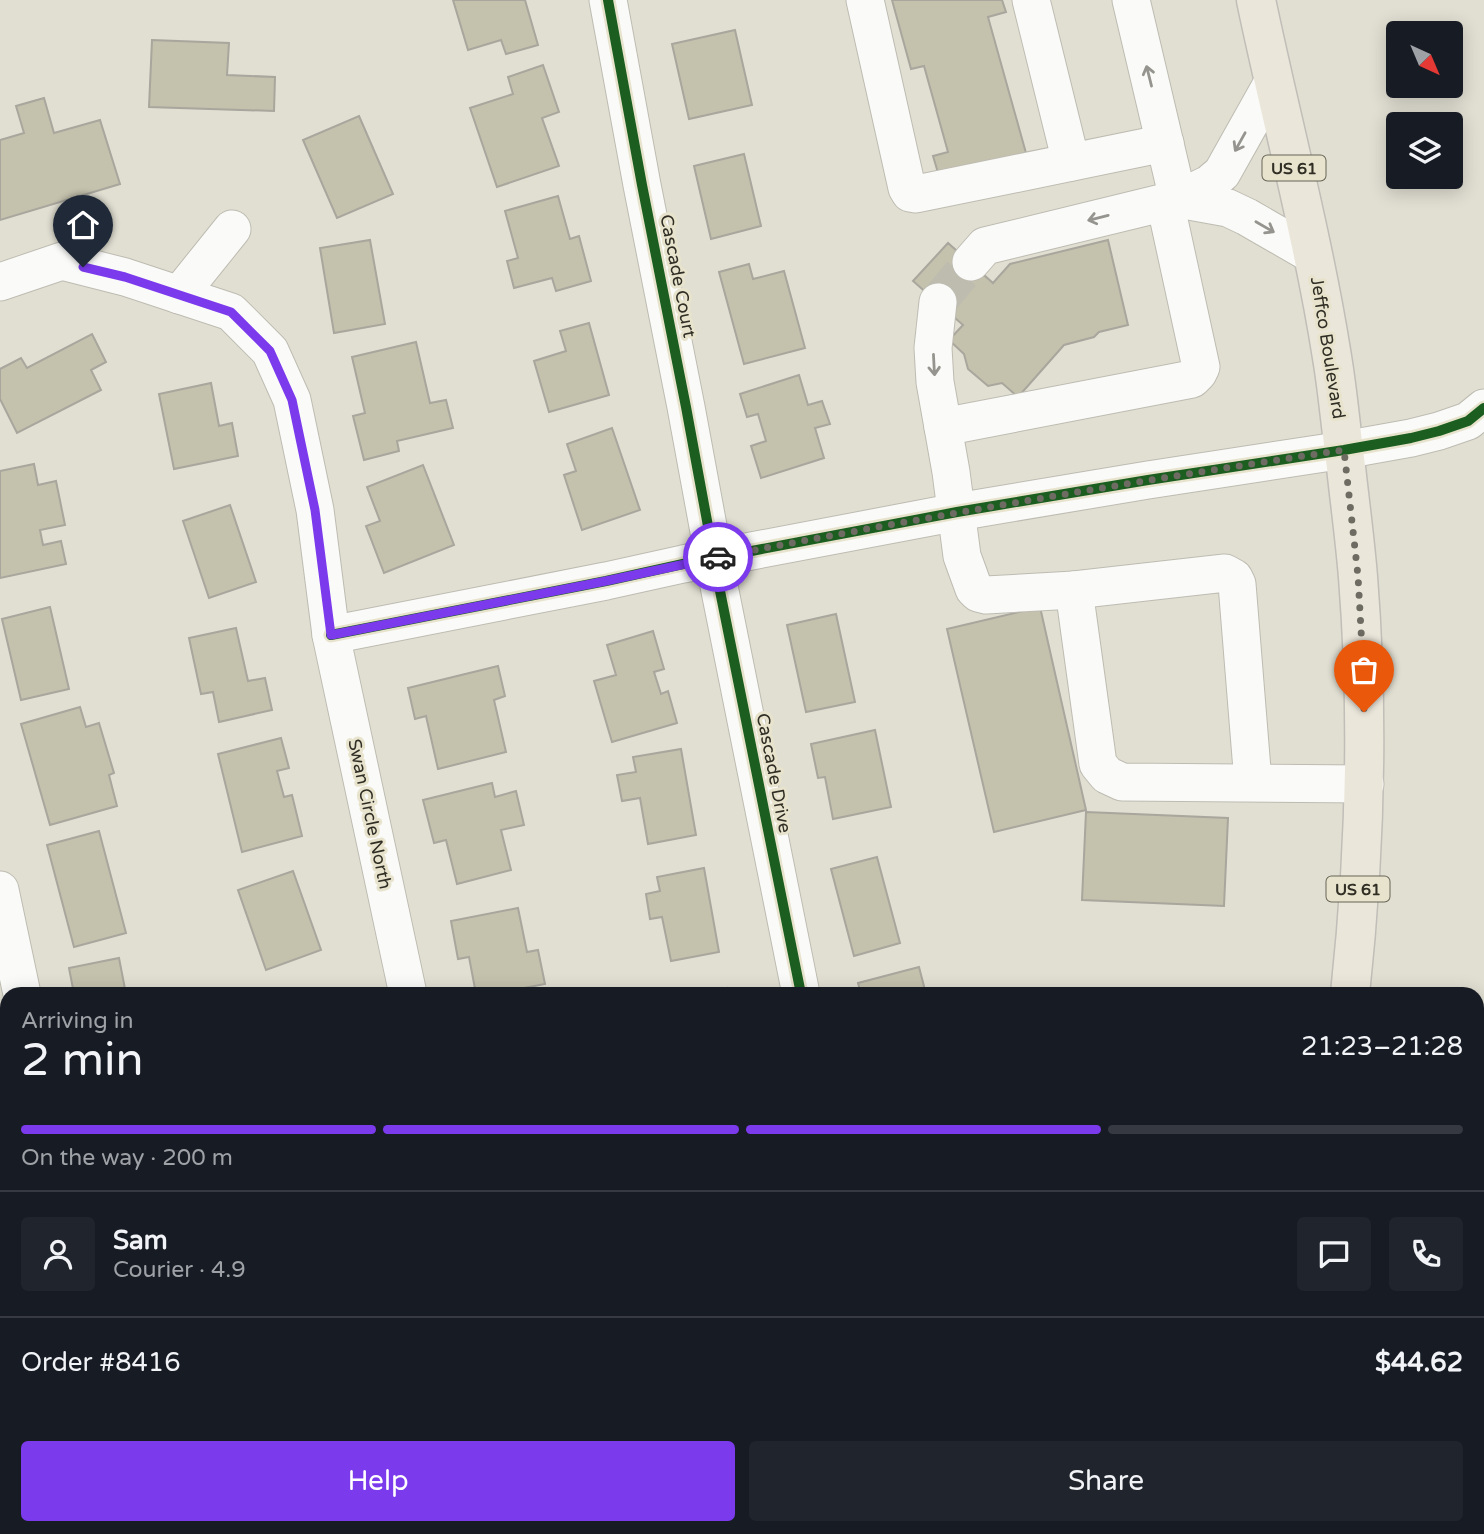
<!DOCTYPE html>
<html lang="en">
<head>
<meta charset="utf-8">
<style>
	body { margin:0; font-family:"Varela Round",sans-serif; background:#20242c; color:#f1f3f6; height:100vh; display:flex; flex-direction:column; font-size:26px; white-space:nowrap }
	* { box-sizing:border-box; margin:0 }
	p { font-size:23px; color:#9ea1a6 }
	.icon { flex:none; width:38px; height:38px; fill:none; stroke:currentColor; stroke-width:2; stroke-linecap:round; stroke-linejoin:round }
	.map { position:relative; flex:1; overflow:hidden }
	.sheet { position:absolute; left:0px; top:987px; width:1484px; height:548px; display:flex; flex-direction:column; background:#171b24; border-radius:21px 21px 0 0; box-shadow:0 4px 18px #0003 }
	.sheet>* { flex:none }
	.needle { width:46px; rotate:136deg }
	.controls { position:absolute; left:1386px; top:21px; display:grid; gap:14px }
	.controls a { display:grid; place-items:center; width:77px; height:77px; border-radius:7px; background:#171b24; box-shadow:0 4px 18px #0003; font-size:35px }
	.pin { position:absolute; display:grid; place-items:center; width:60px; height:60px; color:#fff; margin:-72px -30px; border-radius:50% 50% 50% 0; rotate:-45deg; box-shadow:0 0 7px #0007 }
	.pin .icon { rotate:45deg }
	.courier { position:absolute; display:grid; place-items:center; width:70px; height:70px; margin:-35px; border:5px solid #7c3aed; border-radius:50%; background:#fff; color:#222; box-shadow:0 2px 9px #0007 }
	.summary em { font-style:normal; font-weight:600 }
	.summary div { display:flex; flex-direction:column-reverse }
	.summary { display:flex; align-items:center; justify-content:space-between; height:119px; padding:0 21px }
	h1 { font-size:46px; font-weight:600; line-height:52px }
	.bar { display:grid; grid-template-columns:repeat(4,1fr); gap:10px 7px; align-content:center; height:84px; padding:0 21px }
	.bar i { height:9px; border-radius:5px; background:#363941 }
	.bar .on { background:#7c3aed }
	.bar p { grid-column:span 4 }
	.line { display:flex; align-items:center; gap:18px; padding:0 21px; border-top:2px solid #363941 }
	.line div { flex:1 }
	.round { display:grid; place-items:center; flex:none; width:74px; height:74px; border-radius:7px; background:#20242c }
	.button { display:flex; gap:14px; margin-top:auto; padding:14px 21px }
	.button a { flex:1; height:80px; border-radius:7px; background:#7c3aed; color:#fff; font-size:28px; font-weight:600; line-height:80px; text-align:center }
	.button a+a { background:#20242c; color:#f1f3f6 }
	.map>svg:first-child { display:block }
</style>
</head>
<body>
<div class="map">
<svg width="1484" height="1534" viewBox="0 0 1484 1534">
	<rect width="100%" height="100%" fill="#e1dfd2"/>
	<g fill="#c4c1ad" stroke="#a8a69d" stroke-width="2">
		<path d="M453,0H525L538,45L506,54L501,40L468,50Z"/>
		<path d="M892,0H1002L1006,12L988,17L1026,153L939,176L933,156L948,152L924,66L911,69Z"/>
		<path d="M735,30L752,105L689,119L672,44Z"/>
		<path d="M152,40L229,43L227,75L275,77L274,111L149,107Z"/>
		<path d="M543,65L559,112L542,118L559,166L497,187L470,108L513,94L508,77Z"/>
		<path d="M44,98L54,133L100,120L120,184L0,220V140L24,133L16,106Z"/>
		<path d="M359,116L393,194L337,218L303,140Z"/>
		<path d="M744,154L761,226L711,239L694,166Z"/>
		<path d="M558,196L570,239L579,236L591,281L556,291L552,278L514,288L507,261L518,258L505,211Z"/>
		<path d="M370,240L385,324L334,333L320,248Z"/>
		<path d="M1108,240L1128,325L1099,332L1094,337L1064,345L1018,397L1002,383L988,386L968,369L964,354L949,340L963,325L913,281L948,243L993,283L1010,264Z"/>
		<path d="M749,264L753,279L784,271L805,348L744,364L719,272Z"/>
		<path d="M589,323L609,395L549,412L534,361L566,351L560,331Z"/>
		<path d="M92,334L106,362L91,370L101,390L17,433L0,399V369L21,358L27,368Z"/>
		<path d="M416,342L430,403L446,400L453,428L397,441L399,451L364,460L353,416L365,413L352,357Z"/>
		<path d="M799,375L808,405L822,401L830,424L815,428L824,458L761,478L751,446L766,441L758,414L747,417L740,394Z"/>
		<path d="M211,383L219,426L232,423L238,456L174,469L159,394Z"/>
		<path d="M612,428L640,510L582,530L564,475L576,471L567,444Z"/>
		<path d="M34,464L38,485L56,481L65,525L40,530L43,545L61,541L66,564L0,578V471Z"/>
		<path d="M423,465L454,545L384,573L366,526L380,521L367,487Z"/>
		<path d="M230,505L256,582L209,598L183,521Z"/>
		<path d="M50,607L69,689L21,700L2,619Z"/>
		<path d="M1040,607L1086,810L994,832L947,629Z"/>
		<path d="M836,614L855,702L806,712L787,625Z"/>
		<path d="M236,628L248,681L265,678L272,710L219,722L213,692L201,694L189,638Z"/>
		<path d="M653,631L664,669L654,672L661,694L668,691L677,723L612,742L594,681L616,675L607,645Z"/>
		<path d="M498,666L505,696L494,700L506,752L438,769L426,716L415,719L408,688Z"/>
		<path d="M80,707L86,727L99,723L114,773L109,775L117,806L50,825L21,724Z"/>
		<path d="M875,730L891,807L833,819L825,777L818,778L811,744Z"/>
		<path d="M281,738L289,768L277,771L284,797L292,795L302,836L242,852L218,754Z"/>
		<path d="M681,749L696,835L648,844L640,798L622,801L617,775L636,772L633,757Z"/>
		<path d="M492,783L495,797L516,791L524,825L501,830L511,870L457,884L446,840L434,843L423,800Z"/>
		<path d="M1086,812L1228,818L1224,906L1082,900Z"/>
		<path d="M99,831L126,933L74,947L47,845Z"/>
		<path d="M877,857L900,943L854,956L831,869Z"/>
		<path d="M704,868L719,952L671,961L662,917L650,919L646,894L660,891L657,877Z"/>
		<path d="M293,871L321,950L266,970L238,890Z"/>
		<path d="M518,908L527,952L538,950L545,984L493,994H476L469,957L458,959L451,921Z"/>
		<path d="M119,958L126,994H74L69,968Z"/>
		<path d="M919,967L926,994H861L858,983Z"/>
		<path d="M727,988L728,994H697Z"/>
		<path d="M7,1378V1439L0,1436V1394Z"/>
		<path d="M0,1453L7,1455V1528H10L9,1530L0,1529Z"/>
		<path d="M1478,1469L1484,1470V1534H1471L1472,1528H1477Z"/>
		<path d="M178,1528H233L230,1534H175Z"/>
		<path d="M379,1528H391L401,1534H375Z"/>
		<path d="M581,1528H632L630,1534H578Z"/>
		<path d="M781,1528H837L835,1534H779Z"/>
	</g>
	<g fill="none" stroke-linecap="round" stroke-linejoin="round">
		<path stroke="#bebcaf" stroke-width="37" stroke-dasharray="37 18" stroke-linecap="butt" d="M938,302L971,262"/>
		<g stroke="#bebcb2" stroke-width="39">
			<g id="minor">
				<path d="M608,0L642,185L686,407L720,591L801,994"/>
				<path d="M865,0L907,188L910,193L916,194L1165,143"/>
				<path d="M1031,0L1071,162"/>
				<path d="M1131,0L1178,199"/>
				<path d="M1178,199L1228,208L1247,217L1313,255"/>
				<path d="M971,262L985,246L1178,199L1209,184L1222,173L1273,82"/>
				<path d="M0,282L62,261L125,277L231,312L270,351L292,400L315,510L331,635L408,994"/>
				<path d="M179,295L232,229"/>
				<path d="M938,302L933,348L935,382L951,472L962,556L974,589L978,593L986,595L1074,590L1098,764L1107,775L1122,782L1365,784"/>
				<path d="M943,427L1192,379L1198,373L1201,367L1165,202"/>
				<path d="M1074,590L1225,573L1234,578L1237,584L1253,782"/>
				<path d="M331,635L606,581L683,564L957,512L1148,480L1344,450L1411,438L1439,431L1468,421L1484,408"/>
				<path d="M0,890L22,994"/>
				<path d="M0,1217L7,1197"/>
				<path d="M1354,1528L1364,1534"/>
				<path d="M300,1534L302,1528"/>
				<path d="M701,1534L703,1528"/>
			</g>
		</g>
		<g stroke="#c0beb8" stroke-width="41">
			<g id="major">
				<path d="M1256,0C1281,119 1313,237 1332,357C1338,393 1341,430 1346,467C1350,504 1355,540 1358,577C1369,716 1365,856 1350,994"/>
				<path d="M1256,1534L1257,1528"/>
			</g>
		</g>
		<use href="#minor" stroke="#fafaf8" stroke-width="37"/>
		<use href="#major" stroke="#ebe6da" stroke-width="38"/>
		<g stroke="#e7e3cc" stroke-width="15">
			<g id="cycleway">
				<path d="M608,0L642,185L686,407L720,591L801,994"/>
				<path d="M331,635L606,581L683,564L957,512L1148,480L1344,450L1411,438L1439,431L1468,421L1484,408"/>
			</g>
		</g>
		<use href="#cycleway" stroke="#1b5e20" stroke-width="10"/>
	</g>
	<defs><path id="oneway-shaft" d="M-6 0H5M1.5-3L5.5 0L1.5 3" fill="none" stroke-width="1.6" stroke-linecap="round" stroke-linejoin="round" transform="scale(1.75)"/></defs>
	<g stroke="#95948e">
		<use href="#oneway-shaft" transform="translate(1149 76) rotate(-104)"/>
		<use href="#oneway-shaft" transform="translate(1240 142) rotate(119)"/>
		<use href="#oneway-shaft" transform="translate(1098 218) rotate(166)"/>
		<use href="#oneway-shaft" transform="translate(1265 227) rotate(30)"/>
		<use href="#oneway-shaft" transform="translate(934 365) rotate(87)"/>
	</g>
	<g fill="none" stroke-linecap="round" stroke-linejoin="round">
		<path stroke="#6e6c62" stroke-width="7" stroke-dasharray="0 12.6" d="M718,557C926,517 1134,481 1344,450L1358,576L1363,665L1364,712"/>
		<path stroke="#7c3aed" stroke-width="9" d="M83,267L125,277L231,312L270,351L292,400L315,510L331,635L606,581L718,557"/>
	</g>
	<g text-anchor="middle" stroke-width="6" stroke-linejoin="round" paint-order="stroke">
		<g fill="#e7e3cc" stroke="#676457" stroke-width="2">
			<rect x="1262.5" y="155.5" width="63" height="25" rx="5"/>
			<rect x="1326.5" y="876.5" width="63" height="25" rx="5"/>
		</g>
		<g font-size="16" font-weight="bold" fill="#302e25">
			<text x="1294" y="174">US 61</text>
			<text x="1358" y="895">US 61</text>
		</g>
		<g font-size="18" fill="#302e25" stroke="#e7e3cc">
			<text transform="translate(678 276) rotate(79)" y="6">Cascade Court</text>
			<text transform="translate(1328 348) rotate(81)" y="6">Jeffco Boulevard</text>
			<text transform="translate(774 773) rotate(79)" y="6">Cascade Drive</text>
			<text transform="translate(370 814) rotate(78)" y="6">Swan Circle North</text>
		</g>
	</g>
</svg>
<div class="controls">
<a><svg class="needle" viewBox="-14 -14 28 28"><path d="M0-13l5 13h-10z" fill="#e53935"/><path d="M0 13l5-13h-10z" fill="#9ea1a6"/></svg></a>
<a><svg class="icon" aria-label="layers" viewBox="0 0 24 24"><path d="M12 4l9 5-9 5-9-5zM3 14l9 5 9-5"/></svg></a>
</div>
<div class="pin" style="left:1364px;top:712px;background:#ea580c"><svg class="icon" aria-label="bag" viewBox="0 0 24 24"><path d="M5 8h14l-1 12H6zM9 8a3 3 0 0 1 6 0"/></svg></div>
<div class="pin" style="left:83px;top:267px;background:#1f2937"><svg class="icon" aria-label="home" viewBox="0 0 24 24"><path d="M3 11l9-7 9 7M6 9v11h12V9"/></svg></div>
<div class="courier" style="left:718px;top:557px"><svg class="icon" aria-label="car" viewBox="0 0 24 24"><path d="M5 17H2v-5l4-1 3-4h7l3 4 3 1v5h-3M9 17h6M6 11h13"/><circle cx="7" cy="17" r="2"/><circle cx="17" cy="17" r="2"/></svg></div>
<section class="sheet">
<div class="summary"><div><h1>2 min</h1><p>Arriving in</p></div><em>21:23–21:28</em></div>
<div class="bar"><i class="on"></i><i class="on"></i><i class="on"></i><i></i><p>On the way · 200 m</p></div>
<div class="line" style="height:126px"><a class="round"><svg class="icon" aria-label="person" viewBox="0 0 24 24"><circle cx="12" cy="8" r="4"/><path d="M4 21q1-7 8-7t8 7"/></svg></a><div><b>Sam</b><p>Courier · 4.9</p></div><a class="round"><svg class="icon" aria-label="chat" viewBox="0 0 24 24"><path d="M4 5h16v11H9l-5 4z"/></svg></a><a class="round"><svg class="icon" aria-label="phone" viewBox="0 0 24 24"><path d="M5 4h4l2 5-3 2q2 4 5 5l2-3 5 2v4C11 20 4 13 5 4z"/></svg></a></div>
<div class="line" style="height:91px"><div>Order #8416</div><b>$44.62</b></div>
<div class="button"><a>Help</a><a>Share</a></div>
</section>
</div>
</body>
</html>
